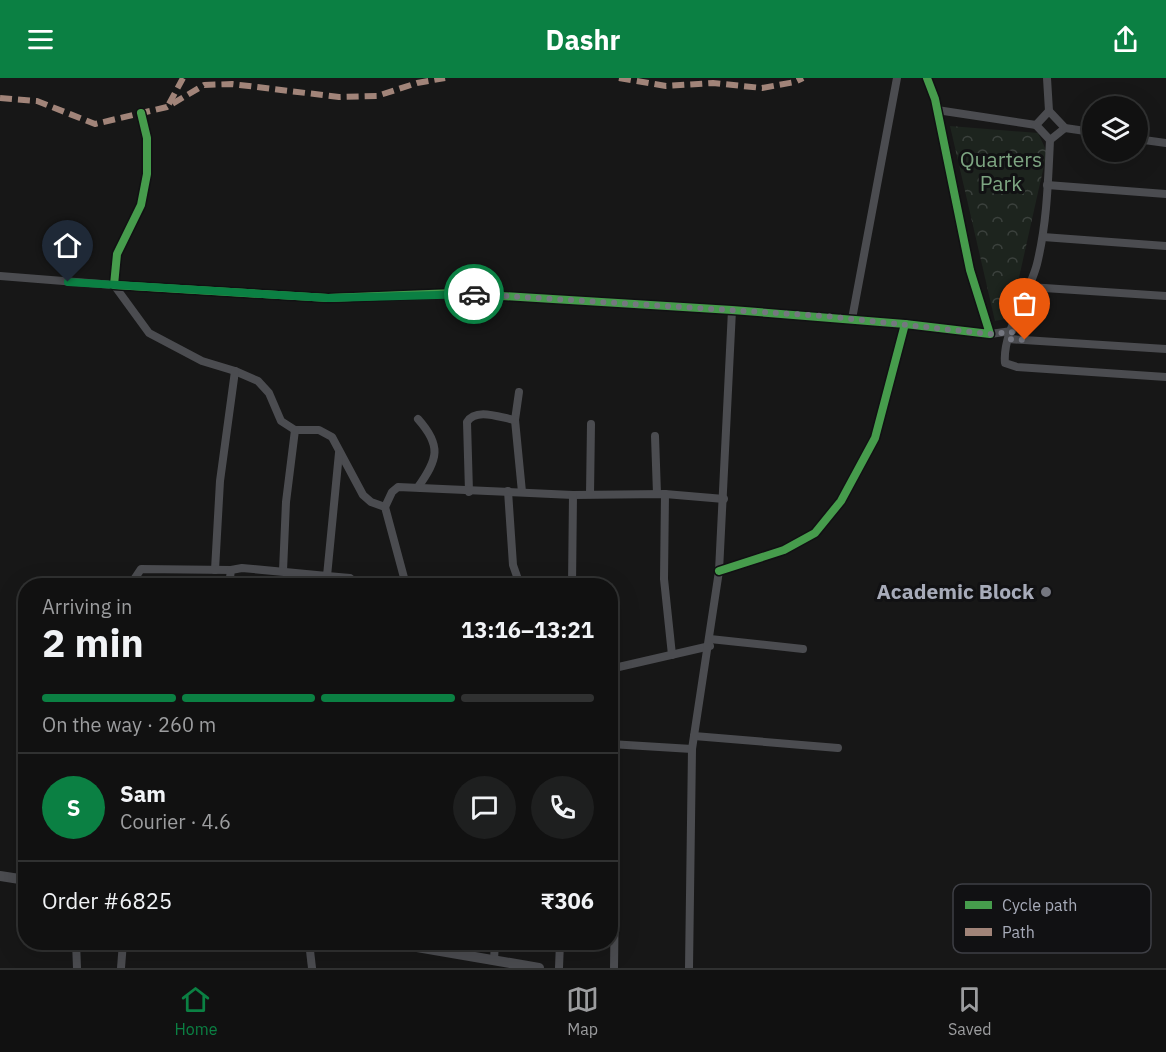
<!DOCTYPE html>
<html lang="en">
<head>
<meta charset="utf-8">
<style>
	body { margin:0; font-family:"IBM Plex Sans",sans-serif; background:#1e1f1f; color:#f1f3f6; height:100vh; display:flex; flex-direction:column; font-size:22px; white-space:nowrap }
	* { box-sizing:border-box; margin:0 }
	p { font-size:20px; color:#9c9d9f }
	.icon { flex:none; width:33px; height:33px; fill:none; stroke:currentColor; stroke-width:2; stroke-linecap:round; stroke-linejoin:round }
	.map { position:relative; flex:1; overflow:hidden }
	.sheet { position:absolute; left:18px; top:500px; width:600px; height:372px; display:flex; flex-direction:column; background:#111; border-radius:24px; box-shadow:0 6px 24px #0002,0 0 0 2px #303131 }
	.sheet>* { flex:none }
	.controls { position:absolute; left:1082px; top:18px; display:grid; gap:12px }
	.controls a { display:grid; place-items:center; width:66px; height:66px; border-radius:50%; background:#111; box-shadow:0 6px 24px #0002,0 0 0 2px #303131; font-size:30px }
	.pin { position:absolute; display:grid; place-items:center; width:51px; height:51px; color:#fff; margin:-62px -26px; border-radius:50% 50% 50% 0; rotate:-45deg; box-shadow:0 0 6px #0007 }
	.pin .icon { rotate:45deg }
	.courier { position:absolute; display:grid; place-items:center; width:60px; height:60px; margin:-30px; border:4px solid #0b8043; border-radius:50%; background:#fff; color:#222; box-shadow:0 2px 8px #0007 }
	.headline em { font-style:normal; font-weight:700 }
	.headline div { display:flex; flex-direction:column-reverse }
	.headline { display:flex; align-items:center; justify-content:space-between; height:102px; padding:0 24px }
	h1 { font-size:39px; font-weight:700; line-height:45px }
	.bar { display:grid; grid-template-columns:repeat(4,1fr); gap:9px 6px; align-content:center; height:72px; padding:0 24px }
	.bar i { height:8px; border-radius:4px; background:#303131 }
	.bar .selected { background:#0b8043 }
	.bar p { grid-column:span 4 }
	.line { display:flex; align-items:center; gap:15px; padding:0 24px; border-top:2px solid #303131 }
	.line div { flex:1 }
	.round { display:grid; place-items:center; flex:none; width:63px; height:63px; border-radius:32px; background:#1e1f1f }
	header { display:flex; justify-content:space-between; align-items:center; height:78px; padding:0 24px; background:#0b8043; color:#fff; font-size:27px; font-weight:700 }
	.menu { display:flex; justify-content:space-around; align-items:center; height:84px; border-top:2px solid #303131; background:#111; font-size:16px; color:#9c9d9f }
	.menu a { display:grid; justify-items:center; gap:3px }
	.menu .selected { color:#0b8043 }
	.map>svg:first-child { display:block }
</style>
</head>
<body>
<header><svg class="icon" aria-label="menu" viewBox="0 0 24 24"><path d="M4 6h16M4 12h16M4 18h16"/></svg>Dashr<svg class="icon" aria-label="share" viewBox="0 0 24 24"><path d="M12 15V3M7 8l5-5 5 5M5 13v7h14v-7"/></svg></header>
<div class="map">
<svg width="1166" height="890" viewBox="0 0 1166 890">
	<defs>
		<pattern id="park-crowns" width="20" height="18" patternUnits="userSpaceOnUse" patternTransform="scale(1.5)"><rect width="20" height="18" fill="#1d241e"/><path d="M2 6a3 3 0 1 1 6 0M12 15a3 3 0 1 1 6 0" fill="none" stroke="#3b413d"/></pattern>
	</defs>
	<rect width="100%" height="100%" fill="#171717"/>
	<path fill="url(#park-crowns)" d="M950,48L1038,55L1047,74L1010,240L995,243Z"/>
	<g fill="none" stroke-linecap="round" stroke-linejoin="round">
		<g stroke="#4b4c50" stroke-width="8">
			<path d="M1047,0L1049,33"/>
			<path d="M937,32L1036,47"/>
			<path d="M141,35L147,60V96L141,127L117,176L114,207L328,220L454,215L732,232L905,246"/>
			<path d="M1065,50L1050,62C1048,104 1047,145 1037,186C1029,217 1002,255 1005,285L1017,289L1166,299"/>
			<path d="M1137,61L1166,65"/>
			<path d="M1050,62L1036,47L1049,33L1065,50L1092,54"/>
			<path d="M1047,107L1166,116"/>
			<path d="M1043,159L1166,168"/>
			<path d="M0,198L114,207L149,255L202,283L235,293L258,303L269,315L281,343L295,352H319L332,359L363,417L371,424L385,429L406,507"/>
			<path d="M1029,209L1166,218"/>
			<path d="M852,241L897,0"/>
			<path d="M990,256L1012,253"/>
			<path d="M1008,261L1166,271"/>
			<path d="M519,314L515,342L522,414"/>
			<path d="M418,341C442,368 438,381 418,409"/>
			<path d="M655,358L657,416"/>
			<path d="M508,413L513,487L520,507"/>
			<path d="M469,414L467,344C476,329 501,340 515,342"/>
			<path d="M590,416L591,346"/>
			<path d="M665,416L664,501L672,577"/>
			<path d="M385,429L392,414L398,409L573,417L665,416L724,421"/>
			<path d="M215,492L220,403L235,293"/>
			<path d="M283,493L286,424L295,352"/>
			<path d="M719,493L784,472L815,455L841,423L875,360L905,246L990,256L970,192L935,21L927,0"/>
			<path d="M327,498L350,500L358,507"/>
			<path d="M135,507V500L141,491L231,492"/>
			<path d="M229,507L231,492L242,490L327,498L339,375"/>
			<path d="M572,507L573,417"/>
			<path d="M710,561L803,571"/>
			<path d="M610,591L710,568"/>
			<path d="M610,642V692"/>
			<path d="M694,658L838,670"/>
			<path d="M610,666L692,671"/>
			<path d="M610,706L615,813L614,890"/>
			<path d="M76,864L77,890"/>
			<path d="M309,864L312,890"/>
			<path d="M494,882L495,864"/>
			<path d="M121,890L123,864"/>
			<path d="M559,890L560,864"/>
			<path d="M689,890L692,671L719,493L732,232"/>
		</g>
		<g stroke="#4b4c50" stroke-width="10">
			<path d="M0,798L26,802"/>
			<path d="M388,864L539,890"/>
		</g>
		<g stroke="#a18479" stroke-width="6" stroke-dasharray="12 6" stroke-linecap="butt">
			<path d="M619,0L666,8L713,5L762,10L795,4L803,0"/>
			<path d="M0,20L37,23L95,46L167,29L204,7L232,6L339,19L377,18L417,5L445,0"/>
			<path d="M169,26L183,0"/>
		</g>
		<g stroke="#111113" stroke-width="11">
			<g id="cycleway">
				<path d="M141,35L147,60V96L141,127L117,176L114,207L328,220L454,215L732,232L905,246"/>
				<path d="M719,493L784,472L815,455L841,423L875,360L905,246L990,256L970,192L935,21L927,0"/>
			</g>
		</g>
		<use href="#cycleway" stroke="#469c4c" stroke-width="8"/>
	</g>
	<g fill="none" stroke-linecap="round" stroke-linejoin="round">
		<path stroke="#757780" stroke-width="6" stroke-dasharray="0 10.8" d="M474,216L824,238L990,256L1012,254L1008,261L1025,262"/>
		<path stroke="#0b8043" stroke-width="8" d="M68,204L328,220L474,216"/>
	</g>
	<circle fill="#757780" stroke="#111113" stroke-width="2" cx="1046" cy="514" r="6"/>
	<g text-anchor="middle" stroke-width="6" stroke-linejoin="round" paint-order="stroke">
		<g font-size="21" fill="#7da582" stroke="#111113">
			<text x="1001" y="89">Quarters<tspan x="1001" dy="24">Park</tspan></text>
		</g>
		<g font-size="21" font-weight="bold" fill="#a7abb9" stroke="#111113" text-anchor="end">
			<text x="1034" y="521">Academic Block</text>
		</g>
	</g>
	<rect x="953" y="806" width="198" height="69" rx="9" fill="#111113" stroke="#3e3f45" stroke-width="1.5"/>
	<rect x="965" y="823" width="27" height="8" fill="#469c4c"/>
	<rect x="965" y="850" width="27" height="8" fill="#a18479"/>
	<g font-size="16" fill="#a7abb9">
		<text x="1002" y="833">Cycle path</text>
		<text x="1002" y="860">Path</text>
	</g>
</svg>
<div class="controls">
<a><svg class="icon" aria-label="layers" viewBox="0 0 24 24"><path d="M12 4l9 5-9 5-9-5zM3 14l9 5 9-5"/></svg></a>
</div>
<div class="pin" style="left:1025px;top:262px;background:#ea580c"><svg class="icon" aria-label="bag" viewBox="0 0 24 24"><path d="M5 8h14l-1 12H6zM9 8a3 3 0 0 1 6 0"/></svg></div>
<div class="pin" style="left:68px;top:204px;background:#1f2937"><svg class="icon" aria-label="home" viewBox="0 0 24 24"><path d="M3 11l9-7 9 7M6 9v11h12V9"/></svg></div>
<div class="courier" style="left:474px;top:216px"><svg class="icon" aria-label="car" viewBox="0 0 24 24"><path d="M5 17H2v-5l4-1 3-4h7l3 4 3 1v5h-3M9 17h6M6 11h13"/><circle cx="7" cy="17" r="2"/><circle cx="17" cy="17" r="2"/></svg></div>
<section class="sheet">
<div class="headline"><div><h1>2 min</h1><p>Arriving in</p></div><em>13:16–13:21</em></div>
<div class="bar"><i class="selected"></i><i class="selected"></i><i class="selected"></i><i></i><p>On the way · 260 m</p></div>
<div class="line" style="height:108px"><b class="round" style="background:#0b8043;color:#fff">S</b><div><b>Sam</b><p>Courier · 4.6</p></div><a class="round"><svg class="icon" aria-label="chat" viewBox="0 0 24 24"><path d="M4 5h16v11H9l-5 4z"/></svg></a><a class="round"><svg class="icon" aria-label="phone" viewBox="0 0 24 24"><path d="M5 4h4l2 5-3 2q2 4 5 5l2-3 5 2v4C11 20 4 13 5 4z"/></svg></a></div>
<div class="line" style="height:78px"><div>Order #6825</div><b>₹306</b></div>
</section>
</div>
<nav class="menu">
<a class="selected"><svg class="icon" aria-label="home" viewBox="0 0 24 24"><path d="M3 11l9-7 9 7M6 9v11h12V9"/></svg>Home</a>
<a><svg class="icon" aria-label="map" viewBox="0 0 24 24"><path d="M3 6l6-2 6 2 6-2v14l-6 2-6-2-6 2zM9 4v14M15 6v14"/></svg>Map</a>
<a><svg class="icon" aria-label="saved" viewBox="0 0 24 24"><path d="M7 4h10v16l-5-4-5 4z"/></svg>Saved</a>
</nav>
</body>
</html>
